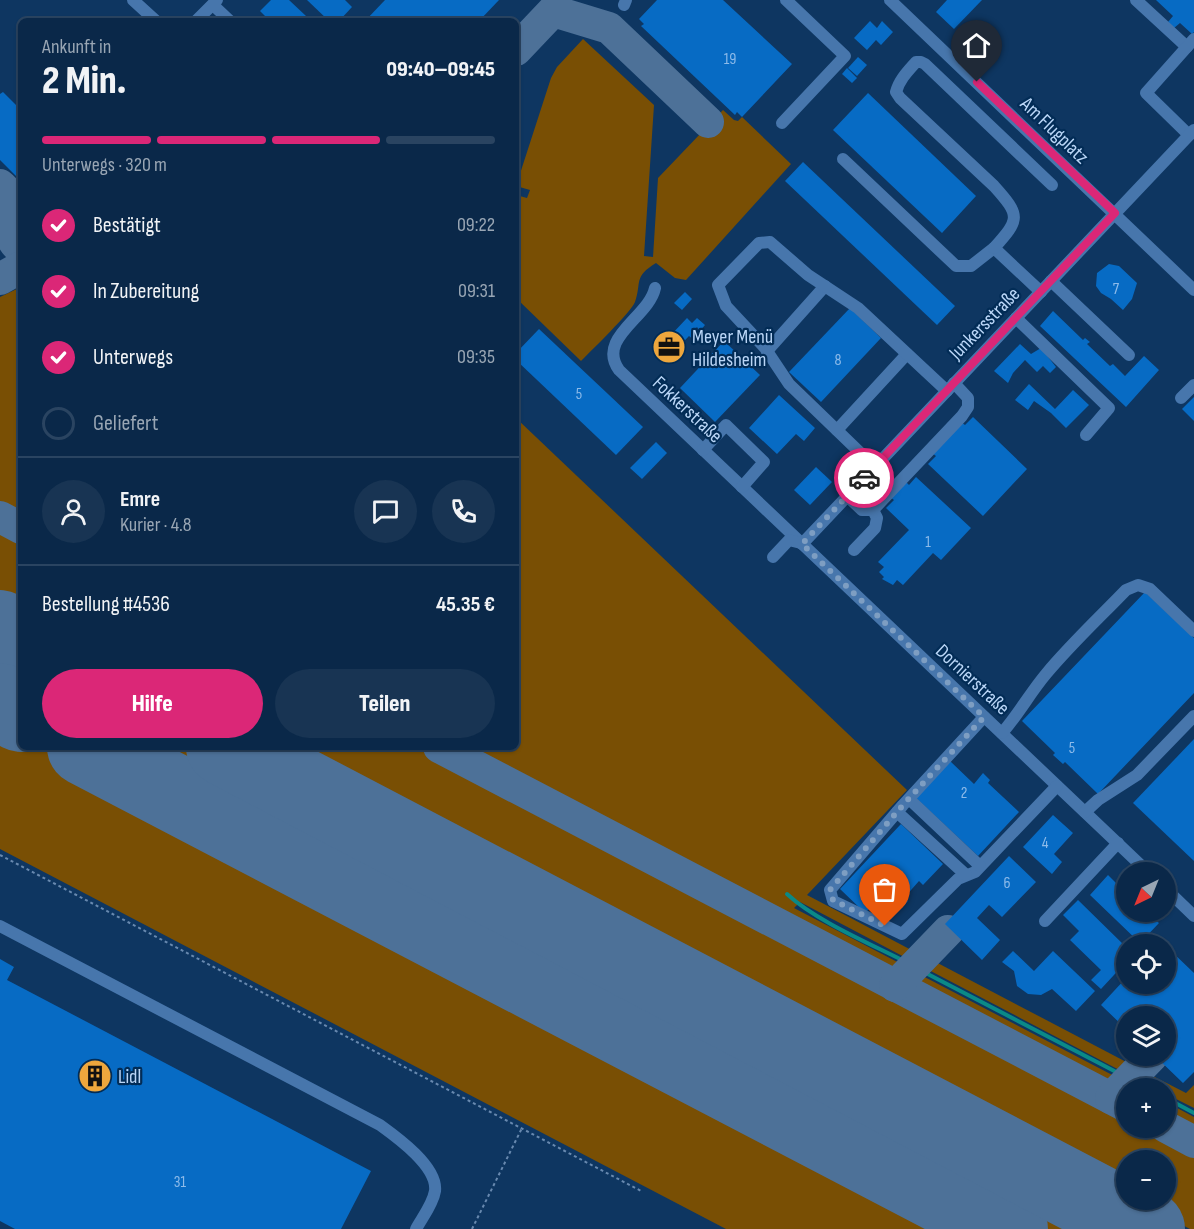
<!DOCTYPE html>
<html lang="de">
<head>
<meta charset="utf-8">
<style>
	body { margin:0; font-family:"Sofia Sans Condensed",sans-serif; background:#183453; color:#f1f3f6; height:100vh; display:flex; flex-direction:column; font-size:22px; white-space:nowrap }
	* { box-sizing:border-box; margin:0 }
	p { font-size:20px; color:#99a6b4 }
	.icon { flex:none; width:33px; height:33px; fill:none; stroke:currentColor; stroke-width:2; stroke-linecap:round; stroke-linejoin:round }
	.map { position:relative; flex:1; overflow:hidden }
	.side { position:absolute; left:18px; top:18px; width:501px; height:732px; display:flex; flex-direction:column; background:#0a2849; border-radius:9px; box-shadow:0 2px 4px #0004,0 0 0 2px #2a4461 }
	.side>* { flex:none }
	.needle { width:39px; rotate:223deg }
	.controls { position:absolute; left:1116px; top:862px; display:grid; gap:12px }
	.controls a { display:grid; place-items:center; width:60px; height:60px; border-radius:50%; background:#0a2849; box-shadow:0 2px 4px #0004,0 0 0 2px #2a4461; font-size:30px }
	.pin { position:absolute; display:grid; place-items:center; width:51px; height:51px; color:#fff; margin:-62px -26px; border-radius:50% 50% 50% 0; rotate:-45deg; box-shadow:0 0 6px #0007 }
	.pin .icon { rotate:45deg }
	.courier { position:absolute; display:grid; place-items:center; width:60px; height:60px; margin:-30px; border:4px solid #db2777; border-radius:50%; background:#fff; color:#222; box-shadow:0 2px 8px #0007 }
	.summary em { font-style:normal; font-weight:800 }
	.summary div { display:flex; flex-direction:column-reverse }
	.summary { display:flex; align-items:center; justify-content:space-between; height:102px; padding:0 24px }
	h1 { font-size:39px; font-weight:800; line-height:45px }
	.bar { display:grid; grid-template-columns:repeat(4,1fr); gap:9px 6px; align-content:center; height:72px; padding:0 24px }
	.bar i { height:8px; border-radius:4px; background:#2a4461 }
	.bar .selected { background:#db2777 }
	.bar p { grid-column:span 4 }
	.line { display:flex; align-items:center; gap:15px; padding:0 24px; border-top:2px solid #2a4461 }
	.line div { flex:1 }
	.round { display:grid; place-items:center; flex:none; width:63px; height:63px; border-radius:32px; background:#183453 }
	ol { padding:0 24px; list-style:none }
	li { display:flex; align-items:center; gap:18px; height:66px }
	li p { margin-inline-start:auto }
	li .icon { padding:6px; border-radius:50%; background:#db2777; color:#fff; stroke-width:4 }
	li:last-child { color:#99a6b4 }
	li i { width:33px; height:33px; border:3px solid #2a4461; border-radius:50% }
	.action { display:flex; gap:12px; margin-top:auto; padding:12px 24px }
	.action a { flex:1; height:69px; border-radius:36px; background:#db2777; color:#fff; font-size:24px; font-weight:800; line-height:69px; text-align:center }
	.action a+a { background:#183453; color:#f1f3f6 }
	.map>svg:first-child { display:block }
</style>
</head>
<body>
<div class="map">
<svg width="1194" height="1229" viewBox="0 0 1194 1229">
	<rect width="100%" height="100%" fill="#0e3661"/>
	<g fill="#794f04">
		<path d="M583,39L654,105L644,256L653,257L658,178L723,110L734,120L738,121L742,117L791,164L686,280L675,278L656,263C633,277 642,282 635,302C631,312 592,350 581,361L516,298V195L527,198L530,190L516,186L551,78L557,67Z"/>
		<path d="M21,287V519L0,508V297Z"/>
		<path d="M516,418L907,790L807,895L917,953L910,960L800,902L794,908L905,966L895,976L458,747H516Z"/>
		<path d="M0,527L21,538V617L0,606Z"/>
		<path d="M0,653L21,664V747H180L1101,1229H726L0,849Z"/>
		<path d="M303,747H420L1126,1117V1128H1148L1194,1152V1229H1190L1134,1200H1166V1161H1126V1196L296,761Z"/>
		<path d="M930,959L1132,1065L1125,1073L923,967Z"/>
		<path d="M917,973L1120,1079L1111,1088L908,982Z"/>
		<path d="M1147,1073L1186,1093L1194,1085V1108L1166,1094V1089H1157L1140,1080Z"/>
		<path d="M1166,1102L1194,1117V1132L1166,1117Z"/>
	</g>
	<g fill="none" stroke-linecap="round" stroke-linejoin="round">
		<g stroke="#0a8987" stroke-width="4">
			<path d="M787,894C816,921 871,944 908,963"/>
			<path d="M920,970L1122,1075"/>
			<path d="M1136,1082L1148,1089"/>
			<path d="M1166,1098L1194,1113"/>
		</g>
		<g stroke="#4d7198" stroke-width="32">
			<path d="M516,50L553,11L609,28L708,122"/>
			<path d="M0,185C4,189 10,194 12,199C19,216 0,233 21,249"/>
			<path d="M0,279L21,267"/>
			<path d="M0,517L21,528"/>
			<path d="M439,747L1126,1106"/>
			<path d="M245,830L288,747"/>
			<path d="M895,986L948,931"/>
			<path d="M1111,1098L1152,1056"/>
			<path d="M1166,1127L1194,1142"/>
		</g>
		<g stroke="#4d7198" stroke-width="78">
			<path d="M0,629L21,640"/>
			<path d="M0,702L21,713"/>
			<path d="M86,747L1009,1229"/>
			<path d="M225,747L1146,1229"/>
		</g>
	</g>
	<g fill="#076bc4">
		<path d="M271,0H289L306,16L300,21H270L260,11Z"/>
		<path d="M307,0H345L352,7L339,21H329Z"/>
		<path d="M385,0H499L479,21H365Z"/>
		<path d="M657,0H723L792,64L742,117L737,112L735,115L641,26L644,24L639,19Z"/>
		<path d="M947,0H982L954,29L936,12Z"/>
		<path d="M1156,0H1194V32L1192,34L1180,23L1174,28L1168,22L1173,16Z"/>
		<path d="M870,21L877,28L882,21L893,32L881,45L876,40L867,50L854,38Z"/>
		<path d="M858,57L867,65L857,76L848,68Z"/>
		<path d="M847,68L857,78L852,83L842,74Z"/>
		<path d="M3,92L21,110V181L0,160V94Z"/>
		<path d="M868,93L976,196L942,233L833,130Z"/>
		<path d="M803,162L955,306L937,325L785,181Z"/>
		<path d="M1109,264L1119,266L1137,283L1132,299L1123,310L1111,299L1101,293L1096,286L1097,273Z"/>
		<path d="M685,292L692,299L682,310L674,303Z"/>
		<path d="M850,308L881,338L821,402L789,372Z"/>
		<path d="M1053,311L1083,340L1085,338L1090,342L1087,344L1110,366L1113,364L1125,376L1144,356L1159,370L1126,407L1040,326Z"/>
		<path d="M687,318L692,323L697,318L705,325L700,331L697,327L693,331L699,337L695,341L689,336L665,361L655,352Z"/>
		<path d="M539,329L643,427L616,455L516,360V353Z"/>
		<path d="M724,341L760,375L715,422L680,388Z"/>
		<path d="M1020,344L1031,354L1041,348L1056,367L1050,373L1043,366L1037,372L1025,360L1013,373L1008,383L994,371Z"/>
		<path d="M1029,384L1055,409L1073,390L1089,405L1066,428L1051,413L1034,401L1028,410L1015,400Z"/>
		<path d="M779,395L815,428L804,441L796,434L777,454L749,428Z"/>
		<path d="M1194,397V421L1182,409Z"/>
		<path d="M973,417L1027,469L983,516L928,464L936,456L932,453L961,422L965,425Z"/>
		<path d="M656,442L667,453L642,479L630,468Z"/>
		<path d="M816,467L832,482L810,505L794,490Z"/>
		<path d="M916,477L971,528L941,560L933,553L903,585L897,580L893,585L882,579L884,577L879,572L884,567L878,562L909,530L886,508L894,500L890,497L905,481L909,485Z"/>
		<path d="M1145,592L1194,638V693L1098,794L1065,762L1063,764L1053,755L1055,753L1022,721Z"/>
		<path d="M1194,739V861L1133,803Z"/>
		<path d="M950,761L974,784L983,773L990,780L988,783L1019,812L978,856L915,797Z"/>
		<path d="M1053,815L1073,833L1054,854L1062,862L1052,874L1023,847Z"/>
		<path d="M901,824L943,864L923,885L919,881L904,898L908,901L891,919L875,903L865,913L840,889Z"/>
		<path d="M1009,856L1036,882L1002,917L989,905L977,918L1000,940L982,960L945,924Z"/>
		<path d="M1108,875L1126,893V912H1159L1153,918L1159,923L1140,943L1090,895Z"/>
		<path d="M1078,900L1126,947V962L1101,989L1091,980L1101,970L1070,940L1079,931L1063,915Z"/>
		<path d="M1170,950L1194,973V1072L1183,1083L1155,1056H1166V1017H1126V1029L1101,1005L1126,978V984H1166V955Z"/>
		<path d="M1013,951L1034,971L1053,951L1095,991L1076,1011L1052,989L1041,995L1028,994L1017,986L1014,971L1002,962Z"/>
		<path d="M0,959L14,967L7,980L371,1171L341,1229H15L0,1221Z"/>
	</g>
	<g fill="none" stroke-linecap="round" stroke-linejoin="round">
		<g stroke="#6889af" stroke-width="2" stroke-dasharray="3 3" stroke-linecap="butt">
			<path d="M0,855L643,1192"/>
			<path d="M472,1229L522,1128"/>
		</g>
		<g stroke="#4776ac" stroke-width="12">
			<path d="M133,0L156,21"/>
			<path d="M890,0L1194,290"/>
			<path d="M1136,0L1187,47"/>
			<path d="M213,5L230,21"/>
			<path d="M624,5L626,0"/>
			<path d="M196,21L217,0"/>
			<path d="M782,123L845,56L786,0"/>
			<path d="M1189,135L1146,93L1194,39"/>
			<path d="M843,159L956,266H971L994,248L1041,292"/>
			<path d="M994,248C1020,219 1021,216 994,186L900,98L896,92C899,80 908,71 916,62H921L925,64L1052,185"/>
			<path d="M1051,281L1129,355"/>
			<path d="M655,288C649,317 596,338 619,370L1149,873"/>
			<path d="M1016,318L1109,408L1086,435"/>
			<path d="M767,351L825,286"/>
			<path d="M1181,398L1194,385"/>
			<path d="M837,430L907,354"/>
			<path d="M703,450L726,425L764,462L742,487"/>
			<path d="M875,467L789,384L765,348L726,306L718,285L759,243L770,242L808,275L858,308L947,391"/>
			<path d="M847,496L862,510H873L962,416L968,407V398L954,383"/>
			<path d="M802,544L1194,130"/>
			<path d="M854,550L875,528L877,518L873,510"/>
			<path d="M773,557L789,540L801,543"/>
			<path d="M984,717L903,805L830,890L833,901L902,934L958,879L975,872L1057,786"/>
			<path d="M1002,733C1018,715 1030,693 1046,674C1071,644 1099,618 1126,590L1138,585L1150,589L1194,631"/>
			<path d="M909,799L980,866"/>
			<path d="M897,812L966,875"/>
			<path d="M1085,812L1098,800L1137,775L1194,716"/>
			<path d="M1166,889L1194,916"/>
			<path d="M1045,921L1118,843"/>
			<path d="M0,926L380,1125C398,1138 438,1167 435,1191C433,1204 422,1218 416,1229"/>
		</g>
	</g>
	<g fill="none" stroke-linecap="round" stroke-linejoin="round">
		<path stroke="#7e9ec2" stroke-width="6" stroke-dasharray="0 10.8" d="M864,478L802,544L984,717L903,805L830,890L833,900L885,926"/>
		<path stroke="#db2777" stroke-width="8" d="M864,478L1115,213L977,82"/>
	</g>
	<defs>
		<g id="office-disc" transform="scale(1.725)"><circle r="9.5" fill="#eea73d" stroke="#022c56"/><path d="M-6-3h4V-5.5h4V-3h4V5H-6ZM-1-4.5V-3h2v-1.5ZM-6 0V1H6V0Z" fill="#111"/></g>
		<g id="building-disc" transform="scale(1.725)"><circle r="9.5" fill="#eea73d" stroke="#022c56"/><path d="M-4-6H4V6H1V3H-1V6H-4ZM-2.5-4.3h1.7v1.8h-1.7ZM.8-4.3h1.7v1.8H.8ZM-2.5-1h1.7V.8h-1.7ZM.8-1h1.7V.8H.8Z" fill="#111"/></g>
	</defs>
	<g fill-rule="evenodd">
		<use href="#office-disc" x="669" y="347"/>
		<use href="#building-disc" x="95" y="1076"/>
	</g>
	<g text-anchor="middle" stroke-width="4.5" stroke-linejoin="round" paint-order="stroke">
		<g font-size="16" fill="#8dbbea">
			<text x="730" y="64">19</text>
			<text x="1116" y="294">7</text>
			<text x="838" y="365">8</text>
			<text x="579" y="399">5</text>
			<text x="928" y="547">1</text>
			<text x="1072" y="753">5</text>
			<text x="964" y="798">2</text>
			<text x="1045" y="848">4</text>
			<text x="1007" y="888">6</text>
			<text x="180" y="1187">31</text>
		</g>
		<g font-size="20" fill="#bad6f7" stroke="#022c56">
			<text transform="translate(1055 130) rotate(44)" y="7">Am Flugplatz</text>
			<text transform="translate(984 323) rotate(-46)" y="7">Junkersstraße</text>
			<text transform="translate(688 409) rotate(43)" y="7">Fokkerstraße</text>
			<text transform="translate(973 679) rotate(43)" y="7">Dornierstraße</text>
		</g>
		<g font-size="20" fill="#bad6f7" stroke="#022c56" text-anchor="start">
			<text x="692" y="343">Meyer Menü<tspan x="692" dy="23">Hildesheim</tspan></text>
			<text x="118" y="1083">Lidl</text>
		</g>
	</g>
</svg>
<div class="controls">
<a><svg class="needle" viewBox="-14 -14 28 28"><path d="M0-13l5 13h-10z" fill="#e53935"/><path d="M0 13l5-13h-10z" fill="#99a6b4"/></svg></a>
<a><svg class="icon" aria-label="locate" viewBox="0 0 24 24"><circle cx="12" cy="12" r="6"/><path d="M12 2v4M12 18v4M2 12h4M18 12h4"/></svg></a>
<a><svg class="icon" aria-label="layers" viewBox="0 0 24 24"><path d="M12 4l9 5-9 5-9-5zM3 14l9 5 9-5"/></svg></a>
<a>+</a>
<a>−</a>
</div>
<div class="pin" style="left:885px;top:926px;background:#ea580c"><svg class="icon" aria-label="bag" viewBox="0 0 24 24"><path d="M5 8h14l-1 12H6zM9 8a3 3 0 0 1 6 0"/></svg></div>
<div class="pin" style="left:977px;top:82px;background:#1f2937"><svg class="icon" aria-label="home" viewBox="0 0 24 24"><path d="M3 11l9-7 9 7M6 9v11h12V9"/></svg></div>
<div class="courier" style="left:864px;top:478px"><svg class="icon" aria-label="car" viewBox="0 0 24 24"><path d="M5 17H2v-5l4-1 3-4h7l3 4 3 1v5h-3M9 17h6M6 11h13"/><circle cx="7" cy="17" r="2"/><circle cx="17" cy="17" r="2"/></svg></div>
<section class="side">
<div class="summary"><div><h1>2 Min.</h1><p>Ankunft in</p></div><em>09:40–09:45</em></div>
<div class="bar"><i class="selected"></i><i class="selected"></i><i class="selected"></i><i></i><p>Unterwegs · 320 m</p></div>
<ol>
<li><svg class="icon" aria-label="check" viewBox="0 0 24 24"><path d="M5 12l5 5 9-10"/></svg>Bestätigt<p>09:22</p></li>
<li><svg class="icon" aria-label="check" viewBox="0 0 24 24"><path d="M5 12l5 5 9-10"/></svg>In Zubereitung<p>09:31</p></li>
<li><svg class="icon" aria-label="check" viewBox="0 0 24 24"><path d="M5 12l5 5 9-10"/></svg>Unterwegs<p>09:35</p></li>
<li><i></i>Geliefert</li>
</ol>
<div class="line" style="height:108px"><a class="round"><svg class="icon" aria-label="person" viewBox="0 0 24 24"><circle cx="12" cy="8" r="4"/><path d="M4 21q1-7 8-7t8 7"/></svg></a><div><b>Emre</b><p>Kurier · 4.8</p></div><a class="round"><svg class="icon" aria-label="chat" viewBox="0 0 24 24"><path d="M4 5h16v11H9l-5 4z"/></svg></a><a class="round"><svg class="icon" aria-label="phone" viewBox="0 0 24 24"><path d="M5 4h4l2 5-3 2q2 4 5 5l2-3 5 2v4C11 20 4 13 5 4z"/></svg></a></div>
<div class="line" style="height:78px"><div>Bestellung #4536</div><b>45.35 €</b></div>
<div class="action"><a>Hilfe</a><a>Teilen</a></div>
</section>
</div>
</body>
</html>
